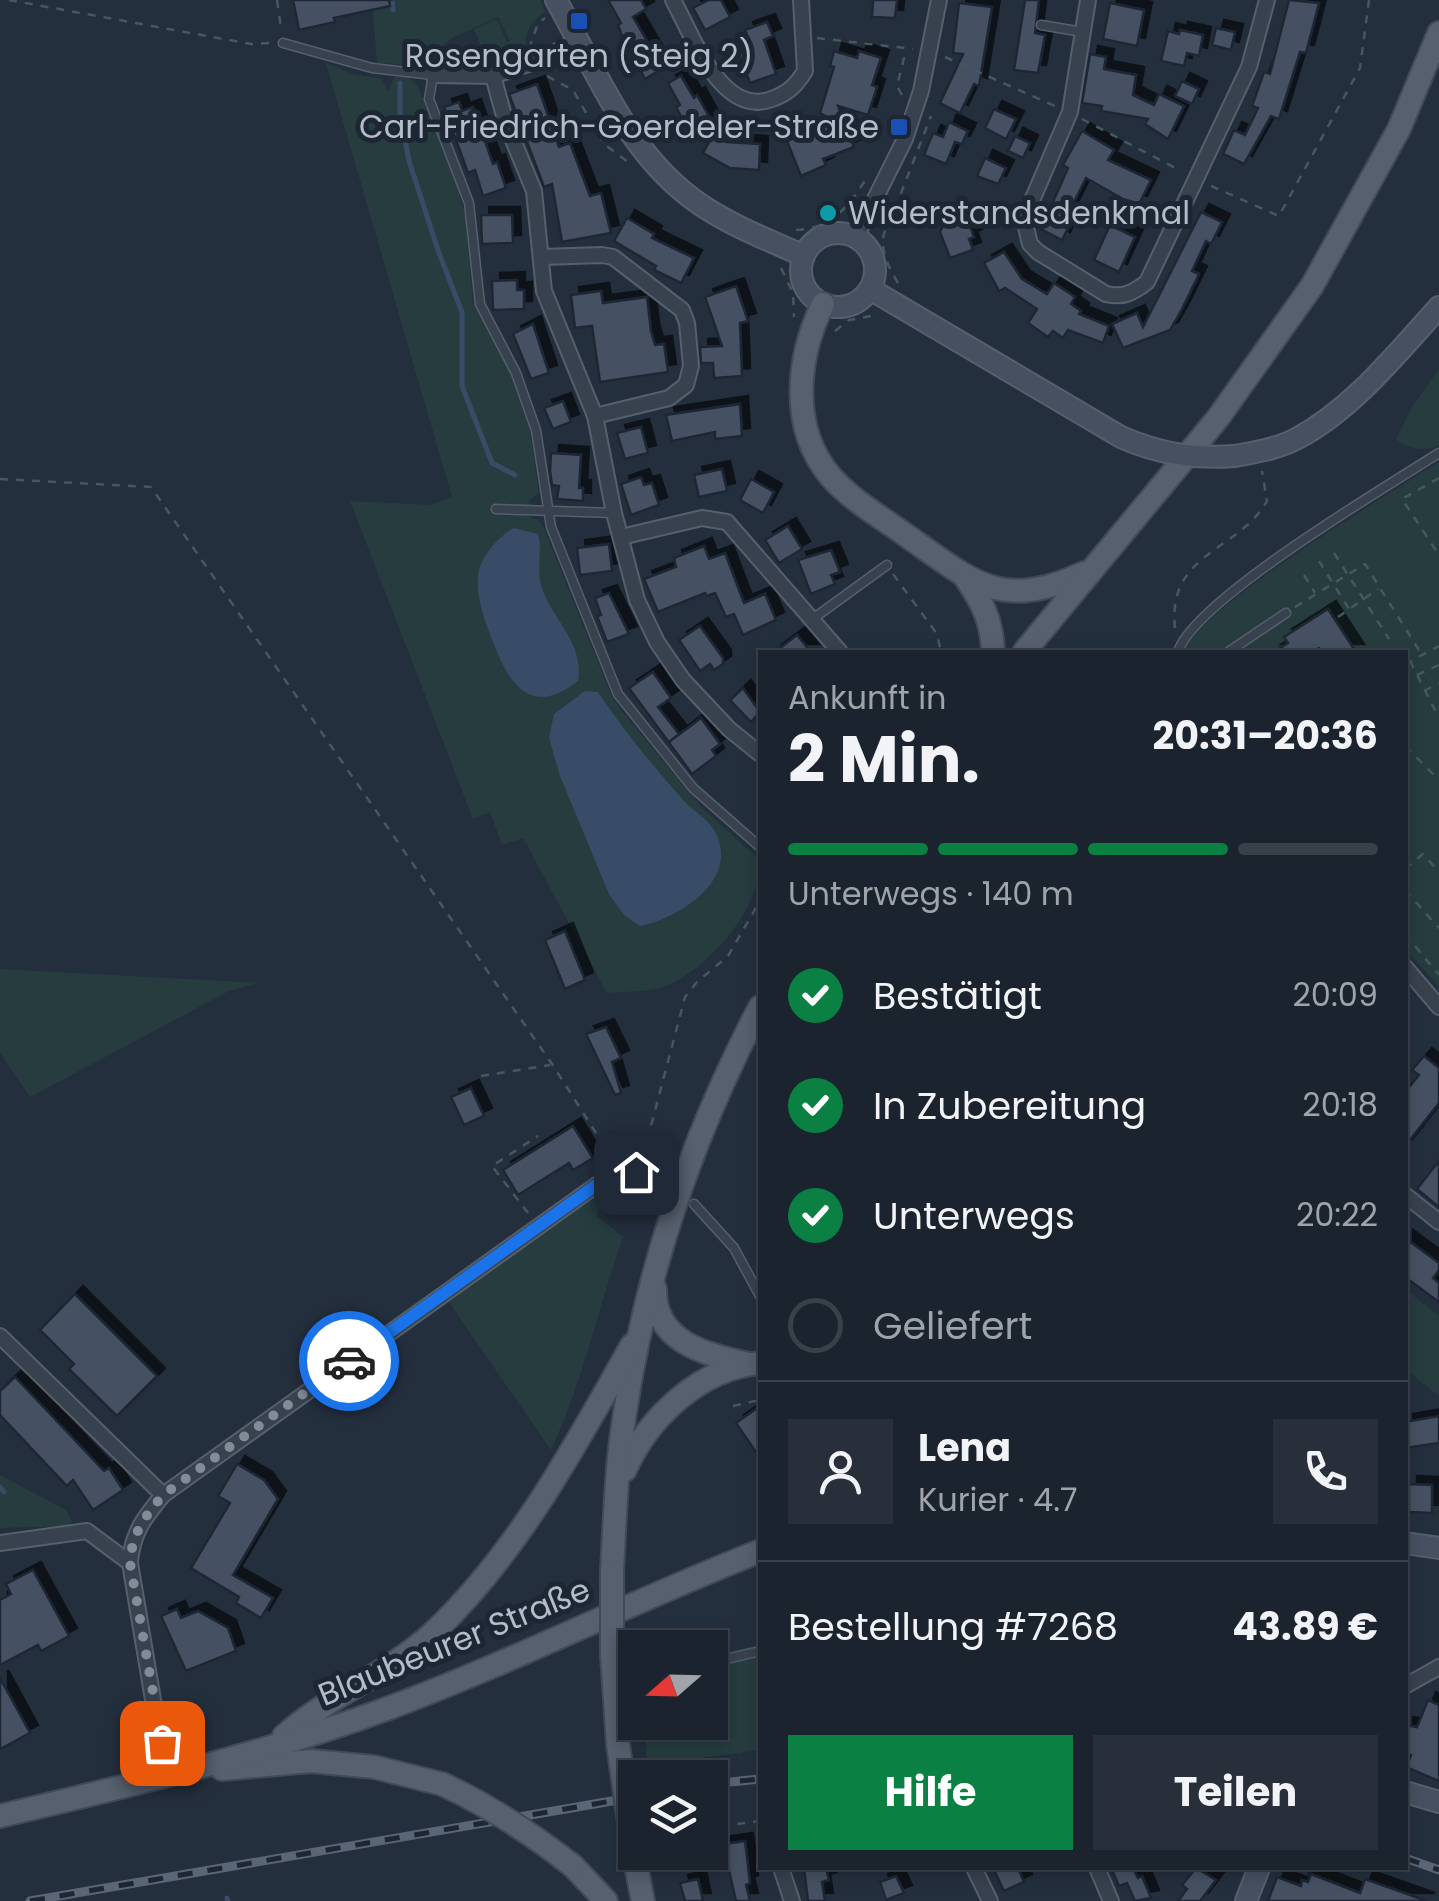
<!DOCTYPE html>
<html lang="de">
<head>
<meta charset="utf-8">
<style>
	body { margin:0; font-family:Poppins,sans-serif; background:#282f3a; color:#f1f3f6; height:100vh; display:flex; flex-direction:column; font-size:38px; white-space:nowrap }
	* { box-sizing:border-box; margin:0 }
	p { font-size:32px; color:#a0a4aa }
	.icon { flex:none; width:55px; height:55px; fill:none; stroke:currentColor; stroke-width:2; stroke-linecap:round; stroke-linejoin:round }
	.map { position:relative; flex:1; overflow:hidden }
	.drawer { position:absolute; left:758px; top:650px; width:650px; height:1220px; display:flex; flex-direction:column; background:#1b232e; border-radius:0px; box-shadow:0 5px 15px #0003,0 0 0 2px #39404a }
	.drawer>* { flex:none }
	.needle { width:65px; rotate:250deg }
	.tools { position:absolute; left:618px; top:1630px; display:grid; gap:20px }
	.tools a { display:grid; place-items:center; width:110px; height:110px; border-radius:0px; background:#1b232e; box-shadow:0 5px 15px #0003,0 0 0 2px #39404a; font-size:50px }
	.pin { position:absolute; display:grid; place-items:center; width:85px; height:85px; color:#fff; margin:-42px; border-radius:20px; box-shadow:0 5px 15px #0006 }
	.courier { position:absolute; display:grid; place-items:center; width:100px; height:100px; margin:-50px; border:8px solid #1a73e8; border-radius:50%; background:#fff; color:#222; box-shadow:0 2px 12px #0007 }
	.head em { font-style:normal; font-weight:700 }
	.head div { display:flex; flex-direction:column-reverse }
	.head { display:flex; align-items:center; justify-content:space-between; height:170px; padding:0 30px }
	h1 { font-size:65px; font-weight:700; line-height:75px }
	.bar { display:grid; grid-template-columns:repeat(4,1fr); gap:15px 10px; align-content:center; height:120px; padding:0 30px }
	.bar i { height:12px; border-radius:8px; background:#39404a }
	.bar .selected { background:#0b8043 }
	.bar p { grid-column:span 4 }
	.line { display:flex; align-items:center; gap:25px; padding:0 30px; border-top:2px solid #39404a }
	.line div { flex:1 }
	.round { display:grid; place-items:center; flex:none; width:105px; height:105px; border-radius:0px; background:#282f3a }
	ol { padding:0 30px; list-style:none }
	li { display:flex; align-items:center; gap:30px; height:110px }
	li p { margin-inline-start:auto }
	li .icon { padding:10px; border-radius:50%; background:#0b8043; color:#fff; stroke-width:4 }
	li:last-child { color:#a0a4aa }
	li i { width:55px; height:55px; border:5px solid #39404a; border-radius:50% }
	.action { display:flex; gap:20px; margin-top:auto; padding:20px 30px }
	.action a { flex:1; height:115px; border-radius:0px; background:#0b8043; color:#fff; font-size:40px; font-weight:700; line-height:115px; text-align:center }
	.action a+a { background:#282f3a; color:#f1f3f6 }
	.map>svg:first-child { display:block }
</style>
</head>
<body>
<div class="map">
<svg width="1439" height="1901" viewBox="0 0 1439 1901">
	<defs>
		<filter id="shadow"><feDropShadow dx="8" dy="-8" stdDeviation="0" flood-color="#0009"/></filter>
	</defs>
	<rect width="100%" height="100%" fill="#242f3e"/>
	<g fill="#263c3f">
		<path d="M372,0H540L545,11C533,21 526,28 525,45L472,59L483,52L474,29L497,19L507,42L510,41L498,17L452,38L418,65L377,63Z"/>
		<path d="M326,63L353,74L382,79L388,92L394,77H409L418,87L456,181L465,215L473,302L510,371L529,423L539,493L529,501L530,518L537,519L543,526L611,694L621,710L701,807L760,860C760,909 712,965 668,985C651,993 626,991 607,993L523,838L502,845L490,812L473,819L350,501L431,505L452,497Z"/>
		<path d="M1439,369V445C1425,453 1407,449 1396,439L1412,407Z"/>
		<path d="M1439,462V987L1405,948V652H1184C1197,609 1392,492 1439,462Z"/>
		<path d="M0,969L259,983L229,991L30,1097L0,1053Z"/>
		<path d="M605,1188L597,1216L623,1237C598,1308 583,1382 551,1450L448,1301Z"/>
		<path d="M1405,1289L1439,1316V1396L1405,1369Z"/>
		<path d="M0,1475L66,1510L72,1522L67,1526L0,1528Z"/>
		<path d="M760,1645V1750L647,1765L645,1723L710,1722V1655Z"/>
	</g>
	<g fill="#394c67">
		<path d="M514,528L538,534C543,553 535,572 543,591C555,622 584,644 578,681C528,720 508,681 491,637C484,618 476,597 478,576C479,559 499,535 514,528Z"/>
		<path d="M585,691L598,692C623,730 654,767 684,801C692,810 705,817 712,827C745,876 681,918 640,926L624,915L609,894L560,776L549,738L554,714Z"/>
	</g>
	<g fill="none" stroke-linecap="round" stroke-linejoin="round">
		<g stroke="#394c67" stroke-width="5">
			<path d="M392,0L393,10"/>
			<path d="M400,83V112L409,161L439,253L462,312V386L492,463L515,475"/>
			<path d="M0,1487L4,1492"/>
			<path d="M227,1898L228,1901"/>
		</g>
	</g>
	<g fill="#455162" stroke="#1f2835" stroke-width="2.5" filter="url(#shadow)">
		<path d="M293,0H389L390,6L334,18L335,22L299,30Z"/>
		<path d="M608,0H641L646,9L633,17L663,68L645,79L622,36L618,25L621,23Z"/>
		<path d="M709,0H721L730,17L705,30L693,8Z"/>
		<path d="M873,0H897L895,18L872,17Z"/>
		<path d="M1025,0H1039L1035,33L1045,35L1038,73L1014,70Z"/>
		<path d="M1289,0L1319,3L1306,53L1300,52L1279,119L1271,116L1244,164L1223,154L1234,130L1245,135L1258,108L1252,106L1264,72L1270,74Z"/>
		<path d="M959,3L992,7L979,86L974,84L960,113L940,103L963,54L953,53Z"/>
		<path d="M1110,3L1144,10L1137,46L1103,39Z"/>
		<path d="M767,22L773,36L764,40L776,74L750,83L739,54L753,50L745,30Z"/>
		<path d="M1216,28L1235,32L1231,50L1212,45Z"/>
		<path d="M1180,30L1203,35L1199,56L1187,53L1184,66L1161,61L1168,31L1179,34Z"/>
		<path d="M834,51L857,58L859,51L881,58L872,85L877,87L868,115L838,106L854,147L823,159L826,165L801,176L787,141L834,121L820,113L834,67L830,66Z"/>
		<path d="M1090,54L1106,57L1104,69L1136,75L1133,95L1154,105L1159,94L1184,106L1168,139L1145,124L1148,119L1101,111L1102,106L1082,103Z"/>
		<path d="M681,76L694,98L697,95L712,122L695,132H690L676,107L680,105L668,83Z"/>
		<path d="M1182,81L1199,89L1192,104L1175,96Z"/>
		<path d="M537,84L559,147L570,143L590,196L601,193L611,233L562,242L552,184L544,187L509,94Z"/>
		<path d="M459,102L462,111L473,107L493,164L497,162L506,188L483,196L475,170L468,173L444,107Z"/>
		<path d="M994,109L1016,119L1006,139L985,128Z"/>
		<path d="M949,122L968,131L962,144L955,142L946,164L924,155L933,133L943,137Z"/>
		<path d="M1082,131L1114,150L1108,160L1151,180L1139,204L1123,199L1086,178L1069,212L1075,214L1062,240L1041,229L1068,168L1063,165Z"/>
		<path d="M713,135L726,142L760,144L759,170L730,168L703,153Z"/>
		<path d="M1015,136L1030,143L1023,158L1008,151Z"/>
		<path d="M985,158L1006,168L998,184L977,176Z"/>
		<path d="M1201,212L1222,222L1211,244L1206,241L1192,271L1199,274L1182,309L1170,330L1123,348L1112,324L1137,313L1143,327Z"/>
		<path d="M481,215H512L513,243L482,244Z"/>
		<path d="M966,215L974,237L969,239L973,250L950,258L940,232L944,223Z"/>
		<path d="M627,218L654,234L652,238L694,258L681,283L654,270L656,266L614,241Z"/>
		<path d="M1110,225L1135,237L1119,272L1094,260Z"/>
		<path d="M1004,252L1022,279L1047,294L1054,283L1075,297L1071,304L1081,311L1079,314L1109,326L1103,343L1068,330L1063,338L1053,331L1048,337L1028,323L1037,309L1005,288L999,291L984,263Z"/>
		<path d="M517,280V290H524V309L493,310L492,281Z"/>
		<path d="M736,286L748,321L740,323L742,376L714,378L713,363H701L700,347L722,346L705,297Z"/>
		<path d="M601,291L603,303L647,297L651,331L655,345L664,344L668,372L600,382L592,326L575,328L571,295Z"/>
		<path d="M533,324L549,373L531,379L513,334Z"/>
		<path d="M563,401L571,422L553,429L544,408Z"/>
		<path d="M740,404L742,436L715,439V432L672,441L666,415Z"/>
		<path d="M641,427L648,453L625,459L617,433Z"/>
		<path d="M551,453L581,455L579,488H583V501L557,499L559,486L552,485L550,471Z"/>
		<path d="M722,469L727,491L699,497L694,475Z"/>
		<path d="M641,477L644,485L652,483L659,505L631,515L621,484Z"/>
		<path d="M751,479L774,492L763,513L740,500Z"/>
		<path d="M788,526L802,549L779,563L765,540Z"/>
		<path d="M609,544L612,571L580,575L577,548Z"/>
		<path d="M704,546L709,559L725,553L744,603L765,594L776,620L743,635L734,614L726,617L715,593L707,596L705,593L658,612L644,579L676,567L674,558Z"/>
		<path d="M831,550L840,572L831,575L835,584L811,594L798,560Z"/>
		<path d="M609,593L629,634L607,642L597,616L601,615L595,598Z"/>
		<path d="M1328,609L1356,652H1322L1319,648L1311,652H1274L1288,643L1284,637Z"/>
		<path d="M700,626L723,658V664L714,670L710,664L700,671L679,640Z"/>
		<path d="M797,635L811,652H775Z"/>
		<path d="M653,672L671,698L658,707L679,734L669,742L701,718L720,744L712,750L716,756L692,774L629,688Z"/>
		<path d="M743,688L760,712L751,722L730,700Z"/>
		<path d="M565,931L585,980L565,989L545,940Z"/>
		<path d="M606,1027L621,1058L612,1062L621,1093L615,1095L586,1034Z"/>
		<path d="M1424,1056L1439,1068V1103L1405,1146V1092L1419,1075L1412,1070Z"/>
		<path d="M471,1088L484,1116L464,1125L451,1097Z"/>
		<path d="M573,1126L593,1158L573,1170L569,1163L518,1195L503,1170Z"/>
		<path d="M1439,1161V1207L1417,1189Z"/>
		<path d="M1405,1238L1439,1263V1270L1433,1278L1439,1283V1302L1405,1277Z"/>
		<path d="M75,1294L157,1376L117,1416L69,1369L74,1364L40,1330Z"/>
		<path d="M15,1377L104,1471L109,1468L123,1490L93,1510L73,1480L67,1486L0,1415V1391Z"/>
		<path d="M760,1406V1458L736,1423Z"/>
		<path d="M1439,1416V1443L1405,1448V1422Z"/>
		<path d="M237,1464L264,1480L278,1499L233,1575L273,1598L261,1618L236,1603L239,1597L191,1568L230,1503L218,1496Z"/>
		<path d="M1409,1484L1432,1485V1513L1409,1512Z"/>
		<path d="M33,1570L69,1636L41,1651L38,1645L0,1665V1600L11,1594L6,1584Z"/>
		<path d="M177,1609L181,1618L198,1611L228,1628L236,1651L186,1671L161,1616Z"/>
		<path d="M0,1678L30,1733L0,1749Z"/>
		<path d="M1428,1700L1439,1705V1781L1406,1767L1411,1755L1405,1752V1725L1417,1727Z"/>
		<path d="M745,1841L750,1883L746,1885L750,1901H736L728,1866L708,1869L706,1852H710V1846Z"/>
		<path d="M804,1868H826L829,1880L822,1882L825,1901H808Z"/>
		<path d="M993,1868H1018L1024,1882L1004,1891Z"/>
		<path d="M1111,1868H1133L1138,1878L1142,1876L1151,1898L1135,1901L1127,1883L1119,1886Z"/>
		<path d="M1196,1868L1216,1880L1200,1901H1178L1187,1889L1182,1885Z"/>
		<path d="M1311,1874L1360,1893L1365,1879L1427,1901H1268L1277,1877L1301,1886L1302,1880L1308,1882Z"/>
		<path d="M896,1876L904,1893L886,1900L880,1882Z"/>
		<path d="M698,1879L703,1901H685L680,1883Z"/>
	</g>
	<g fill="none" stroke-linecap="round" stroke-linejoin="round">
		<g stroke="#565f6c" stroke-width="11">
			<g id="lane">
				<path d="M1041,25L1083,32"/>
				<path d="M283,43L372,68L433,75L429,99L469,203L480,304L516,373L536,430L551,527L618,694L693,788L760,847"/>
				<path d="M496,509L614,513"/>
				<path d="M814,618L887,565"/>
				<path d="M1178,652C1193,601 1386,487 1439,453"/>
				<path d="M1228,652L1286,613"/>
				<path d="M694,1204L734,1248L760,1296"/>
				<path d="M731,1658L760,1651"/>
			</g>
		</g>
		<g stroke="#565f6c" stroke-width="18">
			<g id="street">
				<path d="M673,0C692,34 720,115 769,100C787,94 795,87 805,71L801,0"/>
				<path d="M1088,0L1070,112L1024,219L1030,244L1038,252L1106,294C1123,298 1133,293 1147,282L1249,67L1267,0"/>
				<path d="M433,75L493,76L534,62L579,41"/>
				<path d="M493,76L506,123L534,191L544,291L595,416L614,513L637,600L657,642L683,680L729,729L760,754"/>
				<path d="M856,237L905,139L921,91L939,0"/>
				<path d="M542,257L602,255L613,257L682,310L687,323L691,366L686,385L669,398L595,416"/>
				<path d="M621,537L702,518L727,522L840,652"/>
				<path d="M1405,967L1439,1007"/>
				<path d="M1405,1195L1439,1222"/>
				<path d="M0,1336L163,1495"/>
				<path d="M0,1543L87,1531L130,1563"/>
				<path d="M1405,1686L1439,1667"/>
				<path d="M166,1777L130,1563C132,1533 144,1518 163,1495L619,1169L637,1171L654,1181"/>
				<path d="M781,1868L792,1901"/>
				<path d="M974,1868L990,1901"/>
				<path d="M1097,1868L1111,1901"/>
			</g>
		</g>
		<g stroke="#565f6c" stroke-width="24">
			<g id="secondary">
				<path d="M556,0C597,72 629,157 701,205C732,226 769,240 804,256"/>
				<circle cx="838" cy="270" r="37"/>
				<path d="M870,289L1121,437"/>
				<path d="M1235,456C1255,452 1277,449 1296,439C1353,409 1396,354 1439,307"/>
				<path d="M1405,1543L1439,1548"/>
				<path d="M1405,1792L1439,1802"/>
				<path d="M1246,1901L1259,1868"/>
			</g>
		</g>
		<g stroke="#414a57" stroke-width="26">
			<g id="primary">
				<path d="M823,304C797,357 789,428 831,477C852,501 884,519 910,538C976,585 1003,610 1084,573"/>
				<path d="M965,577C983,603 992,621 993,652"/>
				<path d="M1024,652L1218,418L1312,286L1399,129L1439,33"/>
				<path d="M655,1289C654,1342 705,1354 748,1364"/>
				<path d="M625,1470C648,1418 700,1368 760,1363"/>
				<path d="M612,1571C615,1520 616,1469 624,1419C645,1274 692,1136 760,1007"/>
				<path d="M612,1655L618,1744"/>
				<path d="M284,1736C329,1695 389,1674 434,1632C519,1551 575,1446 632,1345"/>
				<path d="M222,1769L311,1761L374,1767L442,1784"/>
				<path d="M0,1816C131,1785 262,1755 389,1708C515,1661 635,1600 760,1551"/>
				<path d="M633,1850L643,1901"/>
				<path d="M573,1866L606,1901"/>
			</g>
		</g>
		<g stroke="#44595c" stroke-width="2.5" stroke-dasharray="8 8" stroke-linecap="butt">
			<path d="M9,0L251,44L270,43"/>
			<path d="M277,0L281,28"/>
			<path d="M817,38L913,49"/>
			<path d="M529,49L538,23L545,18"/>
			<path d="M945,57L1057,107"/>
			<path d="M547,76L573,90L604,144L628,162"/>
			<path d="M902,95L897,86L906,50"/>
			<path d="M1082,119L1181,171"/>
			<path d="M1211,186L1279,216L1360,68L1369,0"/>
			<path d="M796,230C833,228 848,207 866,179"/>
			<path d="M781,268L793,293L794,317"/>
			<path d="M898,283C888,267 875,241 889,224L931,116"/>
			<path d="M835,331L849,320L877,315"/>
			<path d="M1439,478L1402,499L1439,555"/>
			<path d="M0,479L151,487L552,1064L610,1155"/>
			<path d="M1334,553L1389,639"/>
			<path d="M1319,561L1349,609"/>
			<path d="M893,574L937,634L941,652"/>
			<path d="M1304,575L1315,593"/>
			<path d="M1295,607L1365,564L1422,655"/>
			<path d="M1338,617L1378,589"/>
			<path d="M1175,628C1167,552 1238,552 1267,501L1262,471"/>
			<path d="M1410,661L1439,718"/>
			<path d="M1405,664L1439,646"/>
			<path d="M1417,675L1439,665"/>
			<path d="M1424,691L1439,683"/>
			<path d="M1405,746L1439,780"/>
			<path d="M1405,869L1423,854L1439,872"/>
			<path d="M1405,890L1439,928"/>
			<path d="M1405,934L1439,975"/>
			<path d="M481,1076L550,1065"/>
			<path d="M643,1156L685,997L697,982L728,956L760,901"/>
			<path d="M528,1213L492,1166L538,1136"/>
			<path d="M733,1406L760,1400"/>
			<path d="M710,1834L713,1827L760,1821"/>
		</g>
		<use href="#lane" stroke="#38414e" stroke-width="8"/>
		<use href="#street" stroke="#38414e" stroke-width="14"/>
		<use href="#secondary" stroke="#465061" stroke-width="20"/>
		<use href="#primary" stroke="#56606e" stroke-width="22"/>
		<g stroke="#5a6575" stroke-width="9">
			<g id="rail">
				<path d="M710,1784L760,1779"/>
				<path d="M1405,1858L1439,1870"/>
				<path d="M30,1901L635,1797"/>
			</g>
		</g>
		<use href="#rail" stroke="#1d2633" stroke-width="5" stroke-dasharray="15" stroke-linecap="butt"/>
		<g stroke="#565f6c" stroke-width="24" stroke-linecap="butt">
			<path id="secondary-bridge" d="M1121,437C1159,454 1194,459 1235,456"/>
		</g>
		<g stroke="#414a57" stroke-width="26" stroke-linecap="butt">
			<g id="primary-bridge">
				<path d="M612,1571V1655"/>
				<path d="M618,1744L633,1850"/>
				<path d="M442,1784C490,1806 531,1833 573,1866"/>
			</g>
		</g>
		<use href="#secondary-bridge" stroke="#465061" stroke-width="20"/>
		<use href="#primary-bridge" stroke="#56606e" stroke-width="22"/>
	</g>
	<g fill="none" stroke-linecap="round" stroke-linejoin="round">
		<path stroke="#828b98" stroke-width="10" stroke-dasharray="0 18" d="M162,1743L130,1563C132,1533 144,1518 163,1495L349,1361"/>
		<path stroke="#1a73e8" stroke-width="12" d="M349,1361L619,1169L636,1172"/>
	</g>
	<g fill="#1a4fb4" stroke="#1d2633" stroke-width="4">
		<rect x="569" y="11" width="20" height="20" rx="5"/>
		<rect x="889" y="117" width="20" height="20" rx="5"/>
	</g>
	<circle fill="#0f9aa8" stroke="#1d2633" stroke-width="4" cx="828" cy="213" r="10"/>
	<g text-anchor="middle" stroke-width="10" stroke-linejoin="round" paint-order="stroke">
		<g font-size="32" fill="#b4bcc9" stroke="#1d2633">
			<text x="579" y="67">Rosengarten (Steig 2)</text>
			<text x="879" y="138" text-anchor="end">Carl-Friedrich-Goerdeler-Straße</text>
			<text x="848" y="224" text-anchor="start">Widerstandsdenkmal</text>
		</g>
		<g font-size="32" fill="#b4bcc9" stroke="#1d2633">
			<text transform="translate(454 1642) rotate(-22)" y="11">Blaubeurer Straße</text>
		</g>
	</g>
</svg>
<div class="tools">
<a><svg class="needle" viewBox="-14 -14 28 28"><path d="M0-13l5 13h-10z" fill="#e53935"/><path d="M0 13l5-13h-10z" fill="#a0a4aa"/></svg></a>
<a><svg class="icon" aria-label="layers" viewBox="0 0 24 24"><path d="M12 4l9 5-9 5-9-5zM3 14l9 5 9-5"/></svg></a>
</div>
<div class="pin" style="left:162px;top:1743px;background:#ea580c"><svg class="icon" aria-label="bag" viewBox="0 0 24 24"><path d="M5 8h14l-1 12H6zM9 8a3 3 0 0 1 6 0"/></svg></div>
<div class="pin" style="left:636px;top:1172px;background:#1f2937"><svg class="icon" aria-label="home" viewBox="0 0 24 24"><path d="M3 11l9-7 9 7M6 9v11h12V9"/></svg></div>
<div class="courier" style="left:349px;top:1361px"><svg class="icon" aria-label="car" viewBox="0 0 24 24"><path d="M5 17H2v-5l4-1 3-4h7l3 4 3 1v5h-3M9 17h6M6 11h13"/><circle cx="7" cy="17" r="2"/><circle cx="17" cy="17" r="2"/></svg></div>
<section class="drawer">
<div class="head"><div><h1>2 Min.</h1><p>Ankunft in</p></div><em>20:31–20:36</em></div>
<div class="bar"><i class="selected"></i><i class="selected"></i><i class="selected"></i><i></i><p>Unterwegs · 140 m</p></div>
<ol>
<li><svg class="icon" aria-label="check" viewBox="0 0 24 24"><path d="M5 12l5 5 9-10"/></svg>Bestätigt<p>20:09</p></li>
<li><svg class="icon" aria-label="check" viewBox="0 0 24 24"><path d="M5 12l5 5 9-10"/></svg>In Zubereitung<p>20:18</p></li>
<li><svg class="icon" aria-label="check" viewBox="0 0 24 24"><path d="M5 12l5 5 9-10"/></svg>Unterwegs<p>20:22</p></li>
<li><i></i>Geliefert</li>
</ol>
<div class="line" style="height:180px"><a class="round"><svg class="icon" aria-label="person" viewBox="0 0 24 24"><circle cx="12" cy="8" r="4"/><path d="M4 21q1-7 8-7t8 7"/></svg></a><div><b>Lena</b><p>Kurier · 4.7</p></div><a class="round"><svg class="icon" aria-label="phone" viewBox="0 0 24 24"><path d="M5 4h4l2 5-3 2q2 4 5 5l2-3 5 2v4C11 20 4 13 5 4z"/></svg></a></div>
<div class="line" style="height:130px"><div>Bestellung #7268</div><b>43.89 €</b></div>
<div class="action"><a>Hilfe</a><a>Teilen</a></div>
</section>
</div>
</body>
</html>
